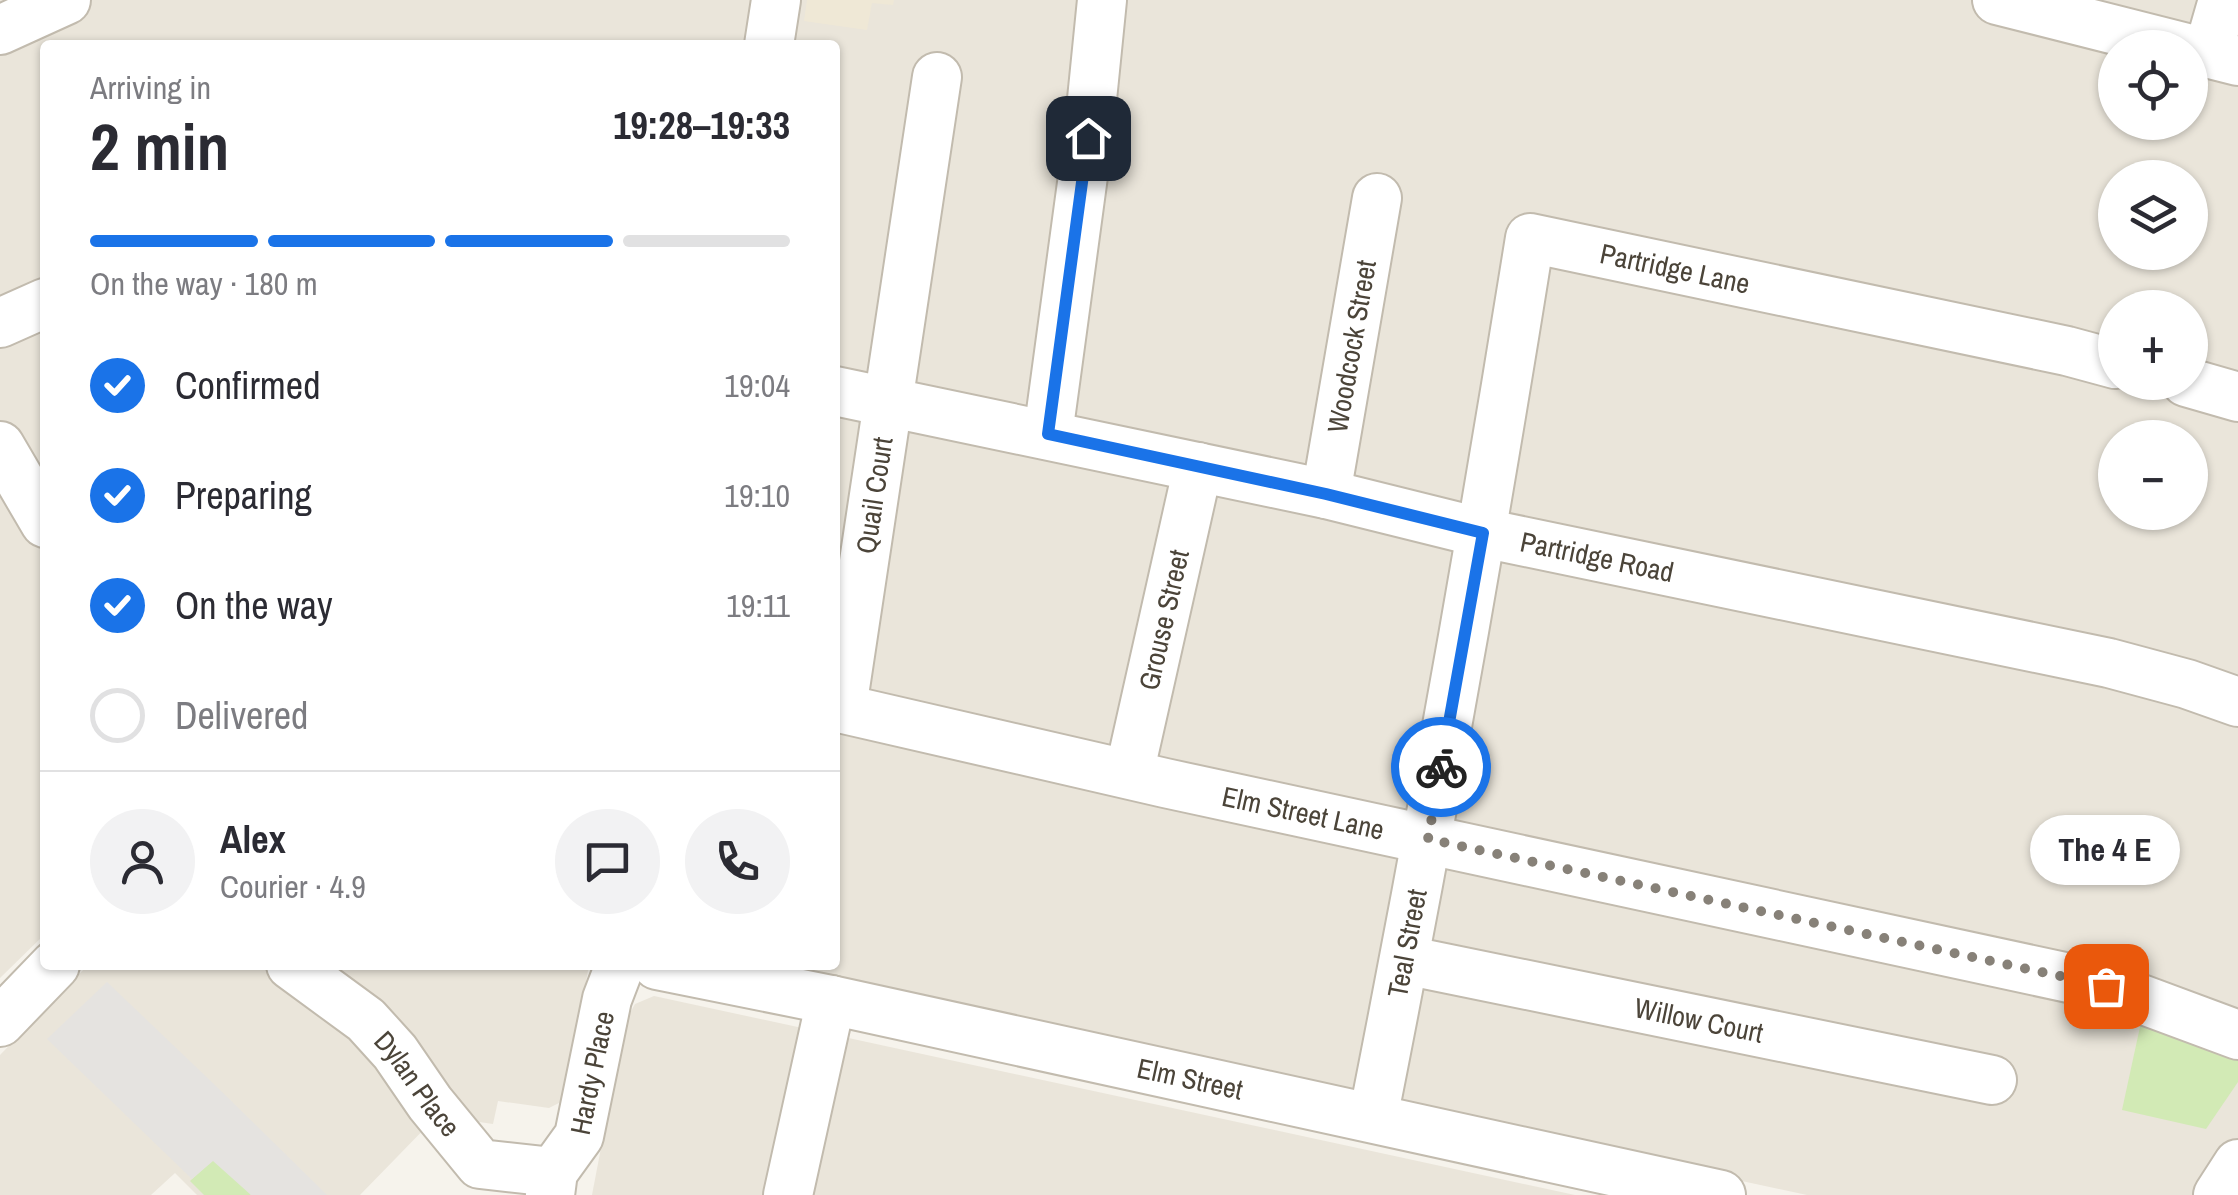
<!DOCTYPE html>
<html lang="en">
<head>
<meta charset="utf-8">
<style>
	body { margin:0; font-family:"Archivo Narrow",sans-serif; background:#f2f2f3; color:#2b2b33; height:100vh; display:flex; flex-direction:column; font-size:38px; white-space:nowrap }
	* { box-sizing:border-box; margin:0 }
	p { font-size:32px; color:#7c7c81 }
	.icon { flex:none; width:55px; height:55px; fill:none; stroke:currentColor; stroke-width:2; stroke-linecap:round; stroke-linejoin:round }
	.map { position:relative; flex:1; overflow:hidden }
	.sheet { position:absolute; left:40px; top:40px; width:800px; height:930px; display:flex; flex-direction:column; background:#fff; border-radius:10px; box-shadow:0 2px 8px #0004 }
	.sheet>* { flex:none }
	.fabs { position:absolute; left:2098px; top:30px; display:grid; gap:20px }
	.fabs a { display:grid; place-items:center; width:110px; height:110px; border-radius:50%; background:#fff; box-shadow:0 2px 8px #0004; font-size:50px }
	.pin { position:absolute; display:grid; place-items:center; width:85px; height:85px; color:#fff; margin:-42px; border-radius:20px; box-shadow:0 5px 15px #0006 }
	.courier { position:absolute; display:grid; place-items:center; width:100px; height:100px; margin:-50px; border:8px solid #1a73e8; border-radius:50%; background:#fff; color:#222; box-shadow:0 2px 12px #0007 }
	.bubble { position:absolute; height:70px; border-radius:35px; background:#fff; box-shadow:0 2px 8px #0004; font-size:32px; font-weight:700; line-height:70px; text-align:center }
	.headline em { font-style:normal; font-weight:700 }
	.headline div { display:flex; flex-direction:column-reverse }
	.headline { display:flex; align-items:center; justify-content:space-between; height:170px; padding:0 50px }
	h1 { font-size:65px; font-weight:700; line-height:75px }
	.bar { display:grid; grid-template-columns:repeat(4,1fr); gap:15px 10px; align-content:center; height:120px; padding:0 50px }
	.bar i { height:12px; border-radius:8px; background:#e1e1e2 }
	.bar .active { background:#1a73e8 }
	.bar p { grid-column:span 4 }
	.line { display:flex; align-items:center; gap:25px; padding:0 50px; border-top:2px solid #e1e1e2 }
	.line div { flex:1 }
	.round { display:grid; place-items:center; flex:none; width:105px; height:105px; border-radius:52px; background:#f2f2f3 }
	ol { padding:0 50px; list-style:none }
	li { display:flex; align-items:center; gap:30px; height:110px }
	li p { margin-inline-start:auto }
	li .icon { padding:10px; border-radius:50%; background:#1a73e8; color:#fff; stroke-width:4 }
	li:last-child { color:#7c7c81 }
	li i { width:55px; height:55px; border:5px solid #e1e1e2; border-radius:50% }
	.map>svg:first-child { display:block }
</style>
</head>
<body>
<div class="map">
<svg width="2238" height="1195" viewBox="0 0 2238 1195">
	<rect width="100%" height="100%" fill="#f6f3ec"/>
	<g fill="#eae5da" fill-rule="evenodd">
		<path d="M0,0H2238V1195H1807L738,965H835V45H45V934L0,978ZM2115,48H2190V122H2115ZM2115,178H2190V252H2115ZM2115,308H2190V382H2115ZM2115,438H2190V512H2115Z"/>
		<path d="M88,965H589L567,1088L561,1102L549,1108L498,1101L493,1124L452,1118L434,1119L360,1195H197L175,1173L151,1195H0V1055Z"/>
		<path d="M654,996L1575,1195H592L625,1022L635,1004Z"/>
	</g>
	<path fill="#efe8d6" d="M807,0H894L893,5L872,3L867,30L804,21Z"/>
	<g fill="#d2eab5">
		<path d="M2143,1013L2238,1049V1082L2206,1129L2122,1110Z"/>
		<path d="M213,1160L249,1192L251,1195H204L190,1181Z"/>
	</g>
	<path fill="#e5e3e0" d="M107,982L217,1087L327,1195H251L213,1161L192,1179L47,1039Z"/>
	<g fill="none" stroke-linecap="round" stroke-linejoin="round">
		<g stroke="#c2bbae" stroke-width="52">
			<g id="minor">
				<path d="M1997,0L2238,61"/>
				<path d="M0,30L66,0"/>
				<path d="M769,45L776,0"/>
				<path d="M2208,52L2223,0"/>
				<path d="M0,323L45,303"/>
				<path d="M2186,382L2238,397"/>
				<path id="s1" d="M835,391L1326,494L1483,533L2109,663L2187,684L2238,702"/>
				<path d="M1048,434L1088,139L1102,0"/>
				<path d="M0,446L45,523"/>
				<path id="s2" d="M1326,494L1377,198"/>
				<path id="s3" d="M835,707L1165,783L2106,986L2238,1035"/>
				<path id="s4" d="M842,708L937,77"/>
				<path id="s5" d="M1129,774L1198,467"/>
				<path id="s6" d="M1405,960L1992,1080"/>
				<path id="s7" d="M291,965L366,1020L395,1052L430,1103L480,1164L553,1172"/>
				<path id="s8" d="M657,965L831,1000L1721,1195"/>
				<path d="M0,1022L55,965"/>
				<path id="s9" d="M1373,1118C1431,825 1483,532 1530,238L2067,351L2115,364"/>
				<path id="s10" d="M550,1195L553,1172L579,1136L607,999L620,965"/>
				<path d="M788,1195L831,1000"/>
				<path d="M2218,1195L2238,1164"/>
			</g>
		</g>
		<use href="#minor" stroke="#fff" stroke-width="48"/>
	</g>
	<g fill="none" stroke-linecap="round" stroke-linejoin="round">
		<path stroke="#878178" stroke-width="10" stroke-dasharray="0 18" d="M1441,767L1428,839L2106,986"/>
		<path stroke="#1a73e8" stroke-width="12" d="M1088,138L1048,434L1326,494L1483,533L1441,767"/>
	</g>
	<g text-anchor="middle" stroke-width="10" stroke-linejoin="round" paint-order="stroke">
		<g font-size="28" fill="#4b4439" stroke="#fff">
			<text dy="10" stroke="none"><textPath href="#s9" startOffset="1042">Partridge Lane</textPath></text>
			<text dy="10" stroke="none"><textPath href="#s2" startOffset="150">Woodcock Street</textPath></text>
			<text dy="10" stroke="none"><textPath href="#s4" startOffset="215">Quail Court</textPath></text>
			<text dy="10" stroke="none"><textPath href="#s1" startOffset="780">Partridge Road</textPath></text>
			<text dy="10" stroke="none"><textPath href="#s5" startOffset="158">Grouse Street</textPath></text>
			<text dy="10" stroke="none"><textPath href="#s3" startOffset="480">Elm Street Lane</textPath></text>
			<text dy="10" stroke="none"><textPath href="#s9" startOffset="178">Teal Street</textPath></text>
			<text dy="10" stroke="none"><textPath href="#s6" startOffset="300">Willow Court</textPath></text>
			<text dy="10" stroke="none"><textPath href="#s10" startOffset="132">Hardy Place</textPath></text>
			<text dy="10" stroke="none"><textPath href="#s8" startOffset="545">Elm Street</textPath></text>
			<text dy="10" stroke="none"><textPath href="#s7" startOffset="175">Dylan Place</textPath></text>
		</g>
	</g>
</svg>
<div class="fabs">
<a><svg class="icon" aria-label="locate" viewBox="0 0 24 24"><circle cx="12" cy="12" r="6"/><path d="M12 2v4M12 18v4M2 12h4M18 12h4"/></svg></a>
<a><svg class="icon" aria-label="layers" viewBox="0 0 24 24"><path d="M12 4l9 5-9 5-9-5zM3 14l9 5 9-5"/></svg></a>
<a>+</a>
<a>−</a>
</div>
<div class="pin" style="left:2106px;top:986px;background:#ea580c"><svg class="icon" aria-label="bag" viewBox="0 0 24 24"><path d="M5 8h14l-1 12H6zM9 8a3 3 0 0 1 6 0"/></svg></div>
<div class="pin" style="left:1088px;top:138px;background:#1f2937"><svg class="icon" aria-label="home" viewBox="0 0 24 24"><path d="M3 11l9-7 9 7M6 9v11h12V9"/></svg></div>
<div class="courier" style="left:1441px;top:767px"><svg class="icon" aria-label="bike" viewBox="0 0 24 24"><circle cx="6" cy="16" r="4"/><circle cx="18" cy="16" r="4"/><path d="M6 16l4-8h5l3 8M10 8l3 8H6M13 5h3"/></svg></div>
<div class="bubble" style="left:2030px;top:815px;width:150px">The 4 E</div>
<section class="sheet">
<div class="headline"><div><h1>2 min</h1><p>Arriving in</p></div><em>19:28–19:33</em></div>
<div class="bar"><i class="active"></i><i class="active"></i><i class="active"></i><i></i><p>On the way · 180 m</p></div>
<ol>
<li><svg class="icon" aria-label="check" viewBox="0 0 24 24"><path d="M5 12l5 5 9-10"/></svg>Confirmed<p>19:04</p></li>
<li><svg class="icon" aria-label="check" viewBox="0 0 24 24"><path d="M5 12l5 5 9-10"/></svg>Preparing<p>19:10</p></li>
<li><svg class="icon" aria-label="check" viewBox="0 0 24 24"><path d="M5 12l5 5 9-10"/></svg>On the way<p>19:11</p></li>
<li><i></i>Delivered</li>
</ol>
<div class="line" style="height:180px"><a class="round"><svg class="icon" aria-label="person" viewBox="0 0 24 24"><circle cx="12" cy="8" r="4"/><path d="M4 21q1-7 8-7t8 7"/></svg></a><div><b>Alex</b><p>Courier · 4.9</p></div><a class="round"><svg class="icon" aria-label="chat" viewBox="0 0 24 24"><path d="M4 5h16v11H9l-5 4z"/></svg></a><a class="round"><svg class="icon" aria-label="phone" viewBox="0 0 24 24"><path d="M5 4h4l2 5-3 2q2 4 5 5l2-3 5 2v4C11 20 4 13 5 4z"/></svg></a></div>
</section>
</div>
</body>
</html>
